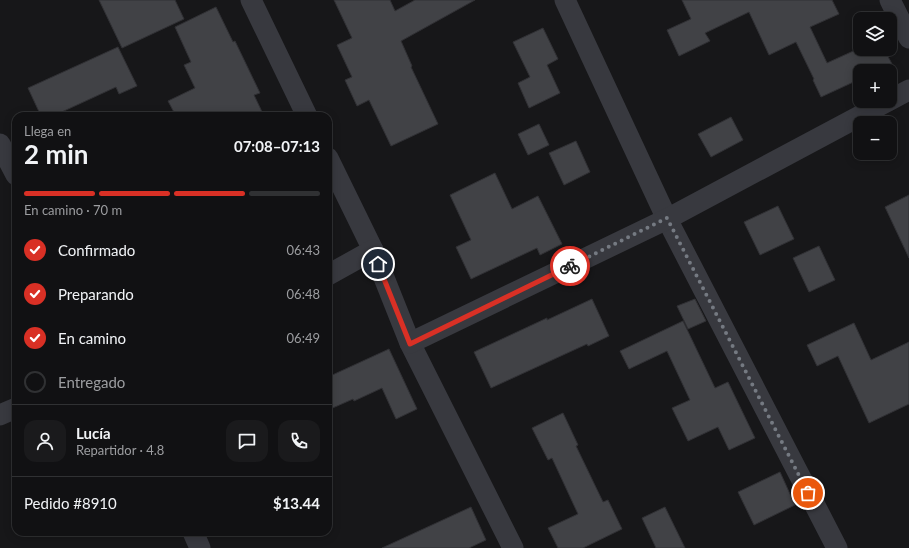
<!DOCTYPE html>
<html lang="es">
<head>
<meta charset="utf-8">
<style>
	body { margin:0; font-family:Lato,sans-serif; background:#1a1a1c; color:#f1f3f6; height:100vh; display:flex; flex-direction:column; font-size:15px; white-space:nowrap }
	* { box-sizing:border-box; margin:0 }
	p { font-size:13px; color:#9c9da0 }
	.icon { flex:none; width:22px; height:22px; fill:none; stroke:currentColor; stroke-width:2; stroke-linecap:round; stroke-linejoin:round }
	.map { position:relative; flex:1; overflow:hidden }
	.sheet { position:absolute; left:12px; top:112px; width:320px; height:424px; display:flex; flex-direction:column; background:#111113; border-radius:12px; box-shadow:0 2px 10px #0003,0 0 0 1px #303133 }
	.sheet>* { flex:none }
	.controls { position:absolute; left:853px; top:12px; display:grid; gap:8px }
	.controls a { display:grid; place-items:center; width:44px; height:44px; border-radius:8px; background:#111113; box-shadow:0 2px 10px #0003,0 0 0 1px #303133; font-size:20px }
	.pin { position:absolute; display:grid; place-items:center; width:34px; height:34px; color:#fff; margin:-17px; border:2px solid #fff; border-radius:50%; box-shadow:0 1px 4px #0007 }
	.courier { position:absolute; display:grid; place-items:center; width:40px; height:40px; margin:-20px; border:3px solid #d93025; border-radius:50%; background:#fff; color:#222; box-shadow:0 1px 5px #0007 }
	.head em { font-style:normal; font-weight:700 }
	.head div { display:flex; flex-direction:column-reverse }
	.head { display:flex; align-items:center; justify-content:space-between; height:68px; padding:0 12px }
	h1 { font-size:26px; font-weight:700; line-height:30px }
	.bar { display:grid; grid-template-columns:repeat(4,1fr); gap:6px 4px; align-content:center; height:48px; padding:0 12px }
	.bar i { height:5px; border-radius:3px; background:#303133 }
	.bar .active { background:#d93025 }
	.bar p { grid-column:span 4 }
	.line { display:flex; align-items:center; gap:10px; padding:0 12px; border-top:1px solid #303133 }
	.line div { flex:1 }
	.round { display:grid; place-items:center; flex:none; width:42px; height:42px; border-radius:12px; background:#1a1a1c }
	ol { padding:0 12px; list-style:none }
	li { display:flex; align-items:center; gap:12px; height:44px }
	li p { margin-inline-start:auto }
	li .icon { padding:4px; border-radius:50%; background:#d93025; color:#fff; stroke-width:4 }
	li:last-child { color:#9c9da0 }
	li i { width:22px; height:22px; border:2px solid #303133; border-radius:50% }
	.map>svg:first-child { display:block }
</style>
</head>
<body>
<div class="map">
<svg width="909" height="548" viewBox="0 0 909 548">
	<rect width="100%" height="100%" fill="#171719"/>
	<g fill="#414246" stroke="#313135">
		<path d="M99,0H175L184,19L122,48Z"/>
		<path d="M334,0H390L395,11L415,0H475L401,41L412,66L411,67L438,124L391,146L369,100L357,106L345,80L352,77L337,45L352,38Z"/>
		<path d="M682,0H832L839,14L810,27L827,63L860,48V49H884L892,64L876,71H860V79L821,97L813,80L814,79L796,42L769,55L749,12L705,33L710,41L679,56L667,30L691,19Z"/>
		<path d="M216,7L233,42L235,41L260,93L254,95L264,116H176L168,101L195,88L184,65L191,62L175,27Z"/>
		<path d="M543,28L558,59L547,65L560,93L529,108L518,83L530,77L513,42Z"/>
		<path d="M118,47L137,86L119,94L116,87L53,116H41L28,88Z"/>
		<path d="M731,117L743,140L711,157L698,134Z"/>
		<path d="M539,124L549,145L528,155L518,134Z"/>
		<path d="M576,141L590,172L564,185L549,153Z"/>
		<path d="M495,173L512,209L538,196L562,244L540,255L537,248L471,279L456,247L471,240L450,195Z"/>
		<path d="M909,195V258L885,207Z"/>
		<path d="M778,206L794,239L760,255L744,222Z"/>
		<path d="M819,246L835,280L809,292L793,258Z"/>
		<path d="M592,299L609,336L588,346L587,344L491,388L474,352L547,318V320Z"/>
		<path d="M695,299L706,321L688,329L677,306Z"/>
		<path d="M683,321L715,388L728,382L755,438L729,450L718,427L688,441L672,408L690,400L667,351L629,369L620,351Z"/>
		<path d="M854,323L871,360L909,342V404L869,423L838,356L817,366L807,345Z"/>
		<path d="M389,349L417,409L396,419L382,388L354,401L353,399L328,410V377Z"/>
		<path d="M563,413L578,445L576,446L603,502L608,500L622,529L583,548H558L548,528L578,514L552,458L548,460L532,428Z"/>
		<path d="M780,472L795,505L754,525L738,492Z"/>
		<path d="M471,507L486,540L469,548H382Z"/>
		<path d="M665,507L685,548H656L642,518Z"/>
	</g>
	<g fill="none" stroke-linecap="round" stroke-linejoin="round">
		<g stroke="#38393f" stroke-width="21">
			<path d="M251,0L307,116"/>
			<path d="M565,0L667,219L837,548"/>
			<path d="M890,0L909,38"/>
			<path d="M890,100L909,90"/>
			<path d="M0,144L16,175"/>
			<path d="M328,158L373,250L410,343L513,548"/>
			<path d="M328,275L373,250"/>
			<path d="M410,343L667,219L888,101"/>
			<path d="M0,415L16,408"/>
			<path d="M193,532L200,548"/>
		</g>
	</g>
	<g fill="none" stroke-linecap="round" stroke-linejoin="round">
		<path stroke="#757a82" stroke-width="4" stroke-dasharray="0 7.2" d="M570,266L667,218L808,493"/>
		<path stroke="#d93025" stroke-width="5" d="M378,264L410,344L570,266"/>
	</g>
</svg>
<div class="controls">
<a><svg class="icon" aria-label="layers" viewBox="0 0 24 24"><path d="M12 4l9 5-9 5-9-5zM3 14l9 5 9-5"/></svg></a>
<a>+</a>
<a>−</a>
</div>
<div class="pin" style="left:808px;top:493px;background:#ea580c"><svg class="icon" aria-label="bag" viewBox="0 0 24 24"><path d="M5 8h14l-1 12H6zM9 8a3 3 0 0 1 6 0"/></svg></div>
<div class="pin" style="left:378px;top:264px;background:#1f2937"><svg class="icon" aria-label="home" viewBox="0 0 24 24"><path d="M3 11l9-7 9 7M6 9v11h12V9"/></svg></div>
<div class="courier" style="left:570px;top:266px"><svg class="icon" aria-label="bike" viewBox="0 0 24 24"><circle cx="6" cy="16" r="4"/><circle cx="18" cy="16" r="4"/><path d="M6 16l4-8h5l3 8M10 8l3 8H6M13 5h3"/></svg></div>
<section class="sheet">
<div class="head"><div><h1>2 min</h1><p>Llega en</p></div><em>07:08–07:13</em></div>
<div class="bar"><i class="active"></i><i class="active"></i><i class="active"></i><i></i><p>En camino · 70 m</p></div>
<ol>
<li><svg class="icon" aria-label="check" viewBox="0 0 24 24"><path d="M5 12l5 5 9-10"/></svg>Confirmado<p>06:43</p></li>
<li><svg class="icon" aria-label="check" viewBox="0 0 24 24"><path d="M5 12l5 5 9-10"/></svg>Preparando<p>06:48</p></li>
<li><svg class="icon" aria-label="check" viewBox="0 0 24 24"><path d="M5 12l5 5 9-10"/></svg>En camino<p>06:49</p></li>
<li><i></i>Entregado</li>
</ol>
<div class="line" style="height:72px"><a class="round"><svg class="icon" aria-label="person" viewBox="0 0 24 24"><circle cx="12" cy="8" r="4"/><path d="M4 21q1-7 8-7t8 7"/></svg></a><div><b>Lucía</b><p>Repartidor · 4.8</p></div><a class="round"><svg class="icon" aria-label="chat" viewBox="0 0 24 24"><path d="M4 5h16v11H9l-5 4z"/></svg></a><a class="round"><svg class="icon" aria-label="phone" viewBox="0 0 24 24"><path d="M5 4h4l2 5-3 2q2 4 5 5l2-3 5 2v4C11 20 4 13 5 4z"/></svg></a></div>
<div class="line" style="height:52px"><div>Pedido #8910</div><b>$13.44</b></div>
</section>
</div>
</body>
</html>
